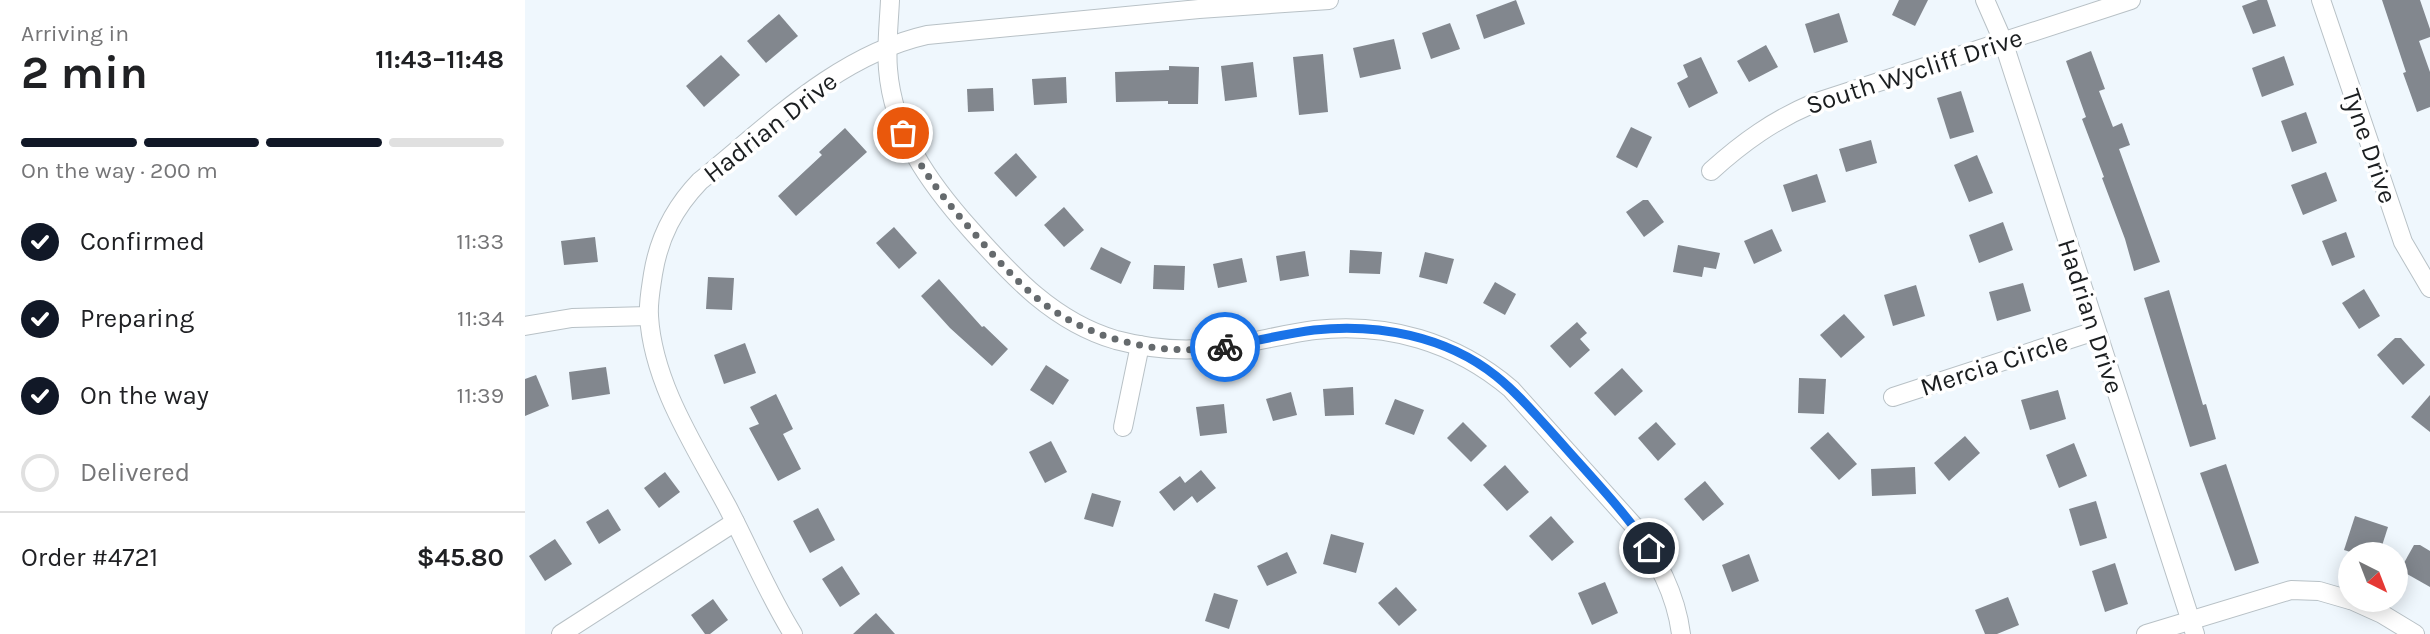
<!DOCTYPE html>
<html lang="en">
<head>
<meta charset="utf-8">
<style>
	body { margin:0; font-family:Karla,sans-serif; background:#f2f2f2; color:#202124; height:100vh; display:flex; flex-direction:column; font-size:26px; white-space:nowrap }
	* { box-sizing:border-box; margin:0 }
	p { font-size:23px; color:#757577 }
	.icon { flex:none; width:38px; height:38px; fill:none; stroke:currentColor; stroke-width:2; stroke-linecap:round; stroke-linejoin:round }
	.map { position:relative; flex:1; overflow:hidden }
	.drawer { display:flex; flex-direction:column; background:#fff; width:525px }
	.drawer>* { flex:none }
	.needle { width:46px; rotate:138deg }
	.tools { position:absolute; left:1813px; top:542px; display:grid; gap:14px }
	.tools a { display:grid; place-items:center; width:70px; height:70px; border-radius:50%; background:#fff; box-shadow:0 4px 18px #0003; font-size:35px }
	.pin { position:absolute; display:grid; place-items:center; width:60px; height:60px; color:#fff; margin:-30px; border:4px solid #fff; border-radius:50%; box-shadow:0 2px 7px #0007 }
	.courier { position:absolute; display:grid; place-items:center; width:70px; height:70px; margin:-35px; border:5px solid #1a73e8; border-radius:50%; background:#fff; color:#222; box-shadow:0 2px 9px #0007 }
	.summary em { font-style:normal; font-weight:700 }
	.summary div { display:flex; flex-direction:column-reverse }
	.summary { display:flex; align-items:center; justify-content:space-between; height:119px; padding:0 21px }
	h1 { font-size:46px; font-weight:700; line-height:52px }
	.bar { display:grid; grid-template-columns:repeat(4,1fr); gap:10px 7px; align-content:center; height:84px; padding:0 21px }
	.bar i { height:9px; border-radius:5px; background:#e0e0e0 }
	.bar .selected { background:#111827 }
	.bar p { grid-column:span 4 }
	.line { display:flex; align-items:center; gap:18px; padding:0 21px; border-top:2px solid #e0e0e0 }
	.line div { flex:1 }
	ol { padding:0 21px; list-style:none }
	li { display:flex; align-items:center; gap:21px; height:77px }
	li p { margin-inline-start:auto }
	li .icon { padding:7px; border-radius:50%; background:#111827; color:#fff; stroke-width:4 }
	li:last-child { color:#757577 }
	li i { width:38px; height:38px; border:4px solid #e0e0e0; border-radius:50% }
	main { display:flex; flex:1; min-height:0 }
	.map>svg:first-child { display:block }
</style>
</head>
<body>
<main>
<section class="drawer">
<div class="summary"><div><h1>2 min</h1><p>Arriving in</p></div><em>11:43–11:48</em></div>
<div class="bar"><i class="selected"></i><i class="selected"></i><i class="selected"></i><i></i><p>On the way · 200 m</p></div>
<ol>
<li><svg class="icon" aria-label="check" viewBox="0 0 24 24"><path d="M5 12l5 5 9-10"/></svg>Confirmed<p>11:33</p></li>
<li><svg class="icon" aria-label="check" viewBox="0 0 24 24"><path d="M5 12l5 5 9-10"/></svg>Preparing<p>11:34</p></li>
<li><svg class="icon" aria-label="check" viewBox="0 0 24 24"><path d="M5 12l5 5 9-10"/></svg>On the way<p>11:39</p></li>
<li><i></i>Delivered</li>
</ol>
<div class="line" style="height:91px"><div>Order #4721</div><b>$45.80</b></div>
</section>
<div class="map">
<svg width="1905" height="634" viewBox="0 0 1905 634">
	<rect width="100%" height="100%" fill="#eff7fd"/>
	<g fill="#82878e">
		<path d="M991,0L1000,24L959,39L951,15Z"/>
		<path d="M1374,0H1403L1390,26L1367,15Z"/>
		<path d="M1733,0H1742L1751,26L1728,34L1717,6Z"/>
		<path d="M1857,0H1895L1905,29V37L1894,41L1905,72V107L1892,112L1878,73L1881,72Z"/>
		<path d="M1314,13L1323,42L1289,53L1280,24Z"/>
		<path d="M254,14L273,36L241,63L222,41Z"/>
		<path d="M925,23L935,49L906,59L897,33Z"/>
		<path d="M869,39L876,69L835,78L828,48Z"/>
		<path d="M1241,45L1253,67L1224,82L1212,61Z"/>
		<path d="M1566,51L1580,89L1574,91L1588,127L1597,123L1605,145L1594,149L1635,262L1609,271L1600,239L1577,178L1579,177L1557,119L1561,117L1541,61Z"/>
		<path d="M798,54L803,112L774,115L768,57Z"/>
		<path d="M196,55L215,75L179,107L161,86Z"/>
		<path d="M1759,56L1769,85L1737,97L1727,68Z"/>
		<path d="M1176,57L1193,93L1164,108L1152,83L1163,77L1158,65Z"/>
		<path d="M728,62L732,97L700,101L696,66Z"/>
		<path d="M644,66L674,67L673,104H643V101L591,102L590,72L644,70Z"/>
		<path d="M541,77L542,103L509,105L507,79Z"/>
		<path d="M468,88L469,111L443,112L442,89Z"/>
		<path d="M1436,91L1449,132L1425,139L1412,98Z"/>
		<path d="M1781,112L1792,143L1767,152L1756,121Z"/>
		<path d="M1106,127L1127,137L1112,168L1091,157Z"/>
		<path d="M320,128L342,152L271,216L253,196L297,155L294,152Z"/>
		<path d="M1346,140L1352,163L1321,172L1314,149Z"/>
		<path d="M491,153L512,177L491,197L469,173Z"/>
		<path d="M1452,155L1468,193L1444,202L1429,165Z"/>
		<path d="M1801,172L1812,201L1778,215L1766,185Z"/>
		<path d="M1292,174L1301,202L1267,212L1258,185Z"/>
		<path d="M1118,200H1123L1139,222L1119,237L1101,212Z"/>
		<path d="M539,207L559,230L539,247L519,225Z"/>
		<path d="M1478,222L1488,250L1454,263L1444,235Z"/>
		<path d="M369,227L392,253L374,269L351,243Z"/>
		<path d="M1247,229L1257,251L1229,264L1219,241Z"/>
		<path d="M1821,232L1830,257L1807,266L1797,241Z"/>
		<path d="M70,237L73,262L39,265L36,241Z"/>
		<path d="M1153,245L1195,253L1191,269L1179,267L1177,277L1148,272Z"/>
		<path d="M576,247L606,262L596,284L565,269Z"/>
		<path d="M825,250L857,252L855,274L824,273Z"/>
		<path d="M780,251L784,276L755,281L751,256Z"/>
		<path d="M900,252L929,259L922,284L894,277Z"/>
		<path d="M717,258L722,282L693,288L688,264Z"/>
		<path d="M629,265L660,266L659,290L628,289Z"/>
		<path d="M183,277L209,278L207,310L181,309Z"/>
		<path d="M414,279L457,327L459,326L483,349L467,366L425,328L396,296Z"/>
		<path d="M970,282L991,294L980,315L958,303Z"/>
		<path d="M1498,283L1506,311L1472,321L1464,292Z"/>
		<path d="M1391,285L1400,316L1368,326L1359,295Z"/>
		<path d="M1839,289L1855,316L1834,329L1817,303Z"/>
		<path d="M1644,290L1678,405L1681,404L1691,439L1665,447L1619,298Z"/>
		<path d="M1319,314L1340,337L1316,358L1295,335Z"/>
		<path d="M1052,322L1062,333L1055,339L1065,350L1045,368L1025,346Z"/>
		<path d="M1870,338H1876L1900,365L1878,385L1852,355Z"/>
		<path d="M220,343L231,373L199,384L189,355Z"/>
		<path d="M521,365L544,380L528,405L505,390Z"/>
		<path d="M81,367L85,394L47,400L44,372Z"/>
		<path d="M1097,368L1118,391L1090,416L1069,393Z"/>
		<path d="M11,375L24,406L0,416V379Z"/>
		<path d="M1274,378L1301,379L1299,414L1273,413Z"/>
		<path d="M828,387L829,415L800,416L798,389Z"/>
		<path d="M1533,390L1541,419L1505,430L1496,400Z"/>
		<path d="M766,392L772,415L748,421L741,399Z"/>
		<path d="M251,394L268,429L258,434L276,469L253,481L224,428L234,424L225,407Z"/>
		<path d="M1905,395V432L1886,417Z"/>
		<path d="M870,399L899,410L889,435L860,424Z"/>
		<path d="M699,404L702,433L675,436L671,407Z"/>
		<path d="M938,422L962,446L946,462L922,438Z"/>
		<path d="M1131,422L1151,444L1133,461L1113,438Z"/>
		<path d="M1303,432L1332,464L1314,480L1285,448Z"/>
		<path d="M1440,436L1455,453L1424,481L1409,463Z"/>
		<path d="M526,441L542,472L520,483L504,452Z"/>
		<path d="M1549,443L1562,476L1534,488L1521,455Z"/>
		<path d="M1701,464L1734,563L1710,571L1675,473Z"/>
		<path d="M980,465L1004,492L982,511L958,485Z"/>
		<path d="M1390,467L1391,494L1347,496L1346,469Z"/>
		<path d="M676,470L691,488L672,503L667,496L649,511L634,492L655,476L660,483Z"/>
		<path d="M140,472L155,492L134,508L119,488Z"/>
		<path d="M1180,481L1199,504L1178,521L1159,499Z"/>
		<path d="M567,493L596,501L588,527L559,519Z"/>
		<path d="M1571,501L1582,538L1555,546L1544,509Z"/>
		<path d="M293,508L310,540L285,553L268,521Z"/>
		<path d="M83,509L96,530L74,544L61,522Z"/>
		<path d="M1026,516L1049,542L1027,561L1004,536Z"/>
		<path d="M1830,516L1863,527L1854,555H1835L1819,550Z"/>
		<path d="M806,534L839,543L831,573L798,564Z"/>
		<path d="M30,539L47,564L20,581L4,556Z"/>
		<path d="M1889,545H1895L1905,551V587L1875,570Z"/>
		<path d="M762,552L772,573L742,586L732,566Z"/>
		<path d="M1224,554L1234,581L1207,592L1197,565Z"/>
		<path d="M1590,563L1603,604L1580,612L1567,571Z"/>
		<path d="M317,566L335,594L315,607L297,579Z"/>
		<path d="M1080,582L1093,613L1067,625L1053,593Z"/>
		<path d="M871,587L892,610L874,626L853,603Z"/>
		<path d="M689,593L713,600L704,629L680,621Z"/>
		<path d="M1483,597L1494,625L1472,634H1460L1450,610Z"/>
		<path d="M188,599L203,620L185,634H180L166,615Z"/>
		<path d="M351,613L370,634H328L343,620Z"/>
	</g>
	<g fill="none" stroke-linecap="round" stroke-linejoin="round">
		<g stroke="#b8c1c6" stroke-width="20">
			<g id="street">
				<path d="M365,0C364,23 361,46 363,69C368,133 404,183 446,230C487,276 529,322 591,340C625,349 662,352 696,347C728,343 758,334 790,330C862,322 931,342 986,389L1109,526C1132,559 1151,594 1156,634"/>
				<path d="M1460,0L1478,41L1670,634"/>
				<path d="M1796,0L1878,242L1905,288"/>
				<path d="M1186,171C1218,142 1249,120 1289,103L1606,0"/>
				<path d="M0,326L47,318L124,316"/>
				<path d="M1368,397L1570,331"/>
				<path d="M598,427L615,345"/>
				<path d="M1826,600L1857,614L1890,634"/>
				<path d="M36,634L210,522"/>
				<path d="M268,634C243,594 224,548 202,506C171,448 128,384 124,316C123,302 126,288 128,274C134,237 149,208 175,181C244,125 313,55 402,35L674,9L804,0"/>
				<path d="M1621,634L1766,590L1794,591L1825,600"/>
			</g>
		</g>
		<use href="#street" stroke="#fff" stroke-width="18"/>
	</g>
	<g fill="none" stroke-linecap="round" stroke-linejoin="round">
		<path stroke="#656a6d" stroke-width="7" stroke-dasharray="0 12.6" d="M378,133C397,171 421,202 449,233C469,256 489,279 513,299C563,340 636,357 700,347"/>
		<path stroke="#1a73e8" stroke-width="9" d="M700,347C730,341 759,334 789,330C852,323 921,336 971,376C996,396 1017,422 1038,445C1068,479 1099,511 1124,548"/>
	</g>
	<g text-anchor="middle" stroke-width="7" stroke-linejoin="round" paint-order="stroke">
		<g font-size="26" fill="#1b1e20" stroke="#fff">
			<text transform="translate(1389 71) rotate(-18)" y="9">South Wycliff Drive</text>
			<text transform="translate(245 127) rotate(-38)" y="9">Hadrian Drive</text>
			<text transform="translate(1845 146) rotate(71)" y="9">Tyne Drive</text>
			<text transform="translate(1566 316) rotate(72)" y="9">Hadrian Drive</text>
			<text transform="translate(1469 364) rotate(-18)" y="9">Mercia Circle</text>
		</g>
	</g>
</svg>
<div class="tools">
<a><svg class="needle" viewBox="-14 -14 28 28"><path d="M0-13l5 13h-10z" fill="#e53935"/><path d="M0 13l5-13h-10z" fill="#757577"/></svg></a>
</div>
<div class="pin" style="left:378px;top:133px;background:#ea580c"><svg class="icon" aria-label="bag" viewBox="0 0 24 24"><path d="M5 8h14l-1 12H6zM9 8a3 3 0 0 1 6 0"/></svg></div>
<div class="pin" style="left:1124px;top:548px;background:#1f2937"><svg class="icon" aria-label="home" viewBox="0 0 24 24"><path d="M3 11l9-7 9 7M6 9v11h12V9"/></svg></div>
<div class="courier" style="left:700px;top:347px"><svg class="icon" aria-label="bike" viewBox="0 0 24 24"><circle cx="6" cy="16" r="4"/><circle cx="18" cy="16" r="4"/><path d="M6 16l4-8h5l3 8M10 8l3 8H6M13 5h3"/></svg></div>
</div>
</main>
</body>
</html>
